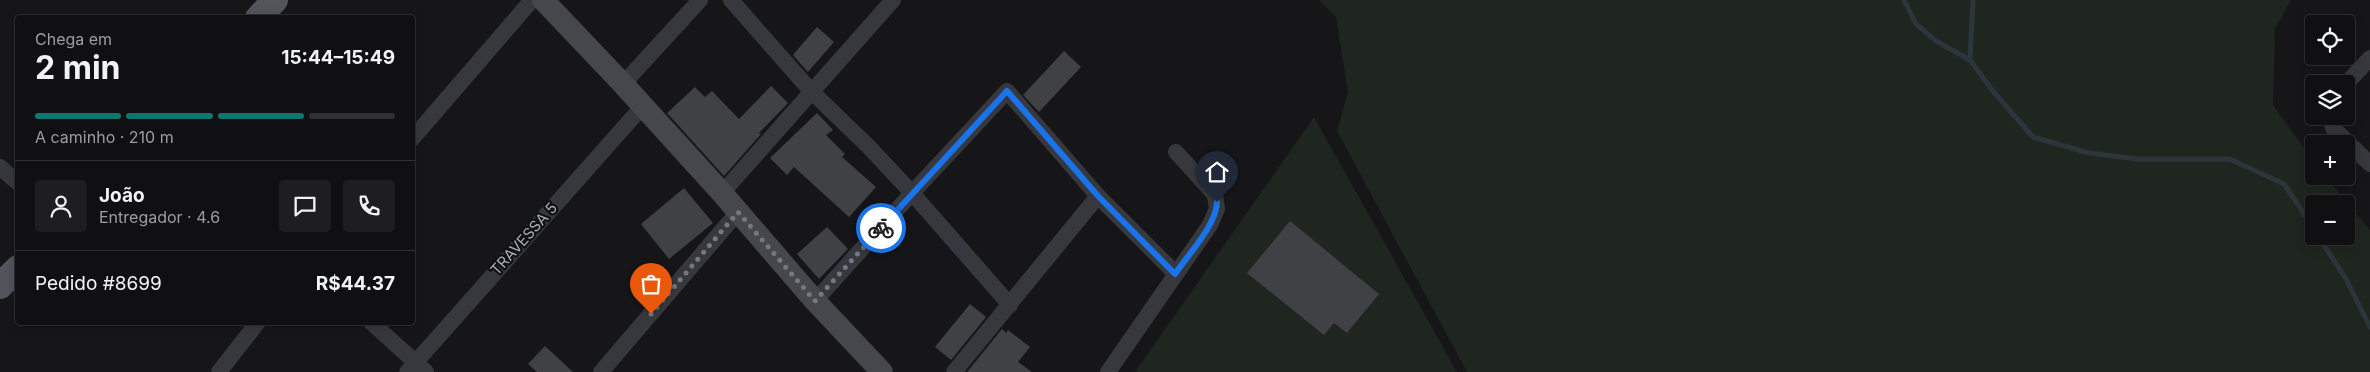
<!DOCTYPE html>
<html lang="pt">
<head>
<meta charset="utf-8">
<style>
	body { margin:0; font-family:Inter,sans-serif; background:#1e1e20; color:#f1f3f6; height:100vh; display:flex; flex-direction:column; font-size:19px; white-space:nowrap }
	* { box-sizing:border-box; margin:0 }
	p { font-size:16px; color:#9c9d9f }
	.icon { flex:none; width:28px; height:28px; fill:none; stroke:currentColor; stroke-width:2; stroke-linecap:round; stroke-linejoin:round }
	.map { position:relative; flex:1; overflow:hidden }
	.details { position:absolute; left:15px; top:15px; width:400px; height:310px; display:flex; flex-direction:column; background:#101012; border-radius:5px; box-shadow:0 2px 12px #0003,0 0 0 1px #303032 }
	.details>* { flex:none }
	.buttons { position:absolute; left:2305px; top:15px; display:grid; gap:10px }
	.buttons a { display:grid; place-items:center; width:50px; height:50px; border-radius:5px; background:#101012; box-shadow:0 2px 12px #0003,0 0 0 1px #303032; font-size:25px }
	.pin { position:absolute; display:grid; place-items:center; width:42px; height:42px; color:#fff; margin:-51px -21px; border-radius:50% 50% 50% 0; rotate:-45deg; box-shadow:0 0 5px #0007 }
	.pin .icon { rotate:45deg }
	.courier { position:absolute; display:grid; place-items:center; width:50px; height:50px; margin:-25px; border:4px solid #1a73e8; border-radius:50%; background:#fff; color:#222; box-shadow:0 1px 6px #0007 }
	.overview em { font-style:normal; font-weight:700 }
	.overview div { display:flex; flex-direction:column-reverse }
	.overview { display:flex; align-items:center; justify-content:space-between; height:85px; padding:0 20px }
	h1 { font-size:32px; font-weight:700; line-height:38px }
	.bar { display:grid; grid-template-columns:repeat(4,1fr); gap:8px 5px; align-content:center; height:60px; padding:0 20px }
	.bar i { height:6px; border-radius:4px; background:#303032 }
	.bar .active { background:#0f766e }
	.bar p { grid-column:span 4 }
	.line { display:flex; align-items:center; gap:12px; padding:0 20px; border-top:1px solid #303032 }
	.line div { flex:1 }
	.round { display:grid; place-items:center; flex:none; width:52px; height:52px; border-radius:5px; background:#1e1e20 }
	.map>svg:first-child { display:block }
</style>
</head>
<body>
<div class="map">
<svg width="2370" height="372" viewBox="0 0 2370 372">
	<rect width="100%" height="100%" fill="#161618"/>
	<g fill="#1e261f" fill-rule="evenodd">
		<path d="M1319,0H2291L2275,29L2273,105L2314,162V176H2325L2370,230V372H1467L1337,131L1348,92L1336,17ZM2314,204H2346V236H2314Z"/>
		<path d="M1314,117L1457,372H1135Z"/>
	</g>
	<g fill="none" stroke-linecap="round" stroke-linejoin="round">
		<g stroke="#2c353c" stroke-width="5">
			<path d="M1904,0L1916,24L1936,41L1970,60"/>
			<path d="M1973,0L1970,60L1992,90L2033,137L2089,153L2137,159H2230L2284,184L2314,229"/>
			<path d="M2318,236L2346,279L2370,327"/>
		</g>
	</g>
	<g fill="#404145">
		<path d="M817,27L834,42L808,72L793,55Z"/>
		<path d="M1064,51L1081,67L1039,112L1023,95Z"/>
		<path d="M771,86L788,103L759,133L761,134L724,176L667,113L695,87L705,97L712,91L739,119Z"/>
		<path d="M817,113L833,130L826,135L845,154L842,157L876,187L849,217L794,167L787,175L770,158Z"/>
		<path d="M684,188L713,223L669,259L641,224Z"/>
		<path d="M1290,221L1379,294L1347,333L1334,323L1324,335L1247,273Z"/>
		<path d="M827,227L848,249L819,279L797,254Z"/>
		<path d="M970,304L986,317L951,360L935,347Z"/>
		<path d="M1002,329L1006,333L1008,330L1030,347L1018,362L1032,372H967Z"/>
		<path d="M545,346L573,372H537L528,364Z"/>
	</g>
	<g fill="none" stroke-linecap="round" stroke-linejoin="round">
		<g stroke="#37383d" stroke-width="16">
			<path d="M731,0L811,91L869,147L912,193L1010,305"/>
			<path d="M623,84L700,0"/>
			<path d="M2346,84L2370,58"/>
			<path d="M2330,116L2333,128L2370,164"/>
			<path d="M412,139L532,0"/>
			<path d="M0,167L18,183"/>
			<path d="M722,193L893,0"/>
			<path d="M815,301L912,193L1007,91L1098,196L1175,273"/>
			<path d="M371,322L426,372"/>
			<path d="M219,372L258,322"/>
			<path d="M407,372L642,107"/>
			<path d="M601,372L738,212"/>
			<path d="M954,372L1098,196"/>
			<path d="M1108,372L1210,225L1217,209L1215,195L1176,152"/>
		</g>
		<path stroke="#45474d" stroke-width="22" d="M543,0L623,84L722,193L815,301L882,372"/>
		<g stroke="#53555c" stroke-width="26">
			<path d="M258,18L275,0"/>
			<path d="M0,286L18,268"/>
		</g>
	</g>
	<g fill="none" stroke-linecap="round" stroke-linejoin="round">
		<path stroke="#757880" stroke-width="5" stroke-dasharray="0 9" d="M651,314L738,212L815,301L881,228"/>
		<path stroke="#1a73e8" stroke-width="6" d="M881,228L1007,91L1098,196L1175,274C1188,255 1217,224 1217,202"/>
	</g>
	<g text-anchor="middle" stroke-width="4.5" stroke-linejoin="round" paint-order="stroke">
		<g font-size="15" fill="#a8adb8" stroke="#111113">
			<text transform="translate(524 239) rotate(-48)" y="5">TRAVESSA 5</text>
		</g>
	</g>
</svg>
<div class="buttons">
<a><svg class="icon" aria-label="locate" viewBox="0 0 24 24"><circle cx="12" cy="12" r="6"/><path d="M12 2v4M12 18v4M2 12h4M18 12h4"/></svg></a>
<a><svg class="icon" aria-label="layers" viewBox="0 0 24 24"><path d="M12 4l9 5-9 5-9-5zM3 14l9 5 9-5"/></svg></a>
<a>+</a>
<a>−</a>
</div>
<div class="pin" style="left:651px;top:314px;background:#ea580c"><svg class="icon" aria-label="bag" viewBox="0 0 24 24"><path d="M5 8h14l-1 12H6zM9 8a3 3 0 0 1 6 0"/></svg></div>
<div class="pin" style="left:1217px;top:202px;background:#1f2937"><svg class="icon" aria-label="home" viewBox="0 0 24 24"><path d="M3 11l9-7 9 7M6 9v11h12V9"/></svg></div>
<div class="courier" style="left:881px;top:228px"><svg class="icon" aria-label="bike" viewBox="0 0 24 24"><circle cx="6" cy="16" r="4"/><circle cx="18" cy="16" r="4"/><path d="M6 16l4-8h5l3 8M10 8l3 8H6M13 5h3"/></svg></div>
<section class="details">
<div class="overview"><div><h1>2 min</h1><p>Chega em</p></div><em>15:44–15:49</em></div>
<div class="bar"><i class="active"></i><i class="active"></i><i class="active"></i><i></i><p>A caminho · 210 m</p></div>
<div class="line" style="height:90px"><a class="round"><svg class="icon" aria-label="person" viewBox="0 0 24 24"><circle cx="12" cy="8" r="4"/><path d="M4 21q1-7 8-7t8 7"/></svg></a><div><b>João</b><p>Entregador · 4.6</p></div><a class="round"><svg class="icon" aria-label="chat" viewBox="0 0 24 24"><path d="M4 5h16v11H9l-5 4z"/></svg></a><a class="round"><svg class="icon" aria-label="phone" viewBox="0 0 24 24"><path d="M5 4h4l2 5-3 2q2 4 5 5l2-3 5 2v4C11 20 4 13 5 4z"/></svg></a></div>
<div class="line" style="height:65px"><div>Pedido #8699</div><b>R$44.37</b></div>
</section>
</div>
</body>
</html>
